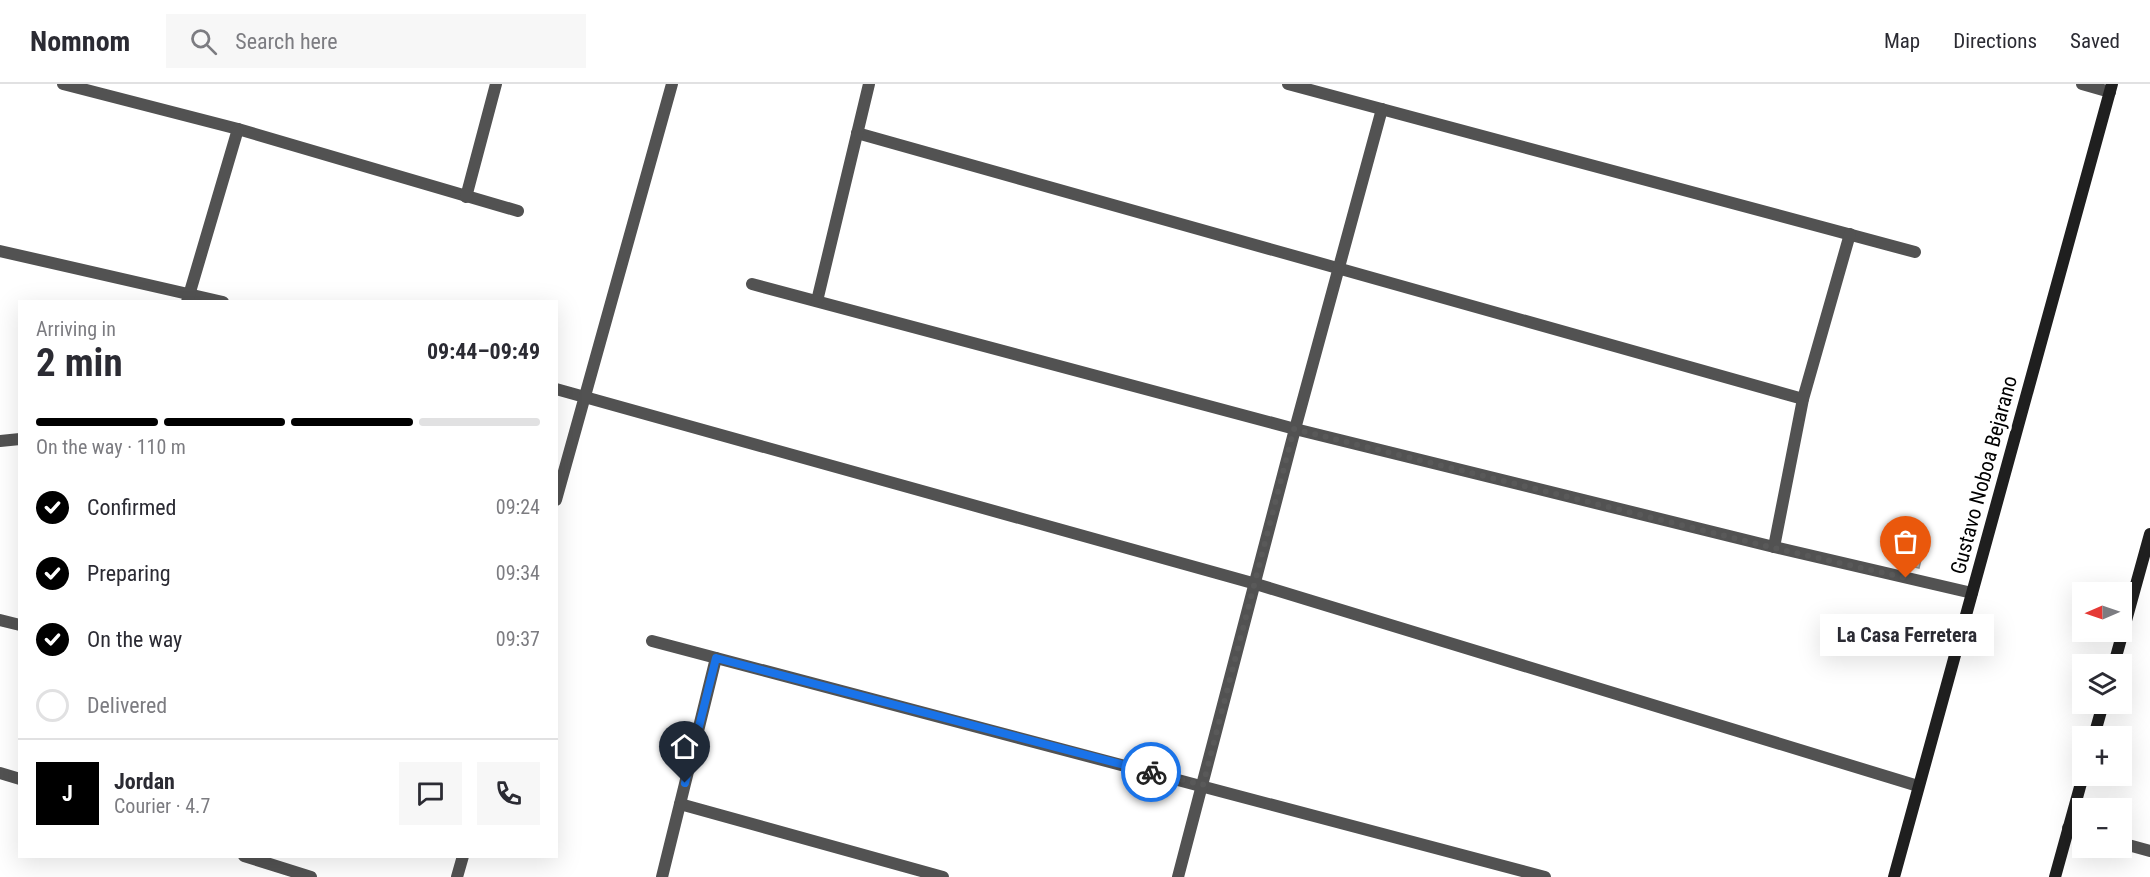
<!DOCTYPE html>
<html lang="en">
<head>
<meta charset="utf-8">
<style>
	body { margin:0; font-family:"Roboto Condensed",sans-serif; background:#f7f7f7; color:#2b2b33; height:100vh; display:flex; flex-direction:column; font-size:22px; white-space:nowrap }
	* { box-sizing:border-box; margin:0 }
	p { font-size:20px; color:#7c7c81 }
	.icon { flex:none; width:33px; height:33px; fill:none; stroke:currentColor; stroke-width:2; stroke-linecap:round; stroke-linejoin:round }
	.map { position:relative; flex:1; overflow:hidden }
	.details { position:absolute; left:18px; top:216px; width:540px; height:558px; display:flex; flex-direction:column; background:#fff; border-radius:0px; box-shadow:0 6px 24px #0002 }
	.details>* { flex:none }
	.needle { width:39px; rotate:268deg }
	.controls { position:absolute; left:2072px; top:498px; display:grid; gap:12px }
	.controls a { display:grid; place-items:center; width:60px; height:60px; border-radius:0px; background:#fff; box-shadow:0 6px 24px #0002; font-size:30px }
	.pin { position:absolute; display:grid; place-items:center; width:51px; height:51px; color:#fff; margin:-62px -26px; border-radius:50% 50% 50% 0; rotate:-45deg; box-shadow:0 0 6px #0007 }
	.pin .icon { rotate:45deg }
	.courier { position:absolute; display:grid; place-items:center; width:60px; height:60px; margin:-30px; border:4px solid #1a73e8; border-radius:50%; background:#fff; color:#222; box-shadow:0 2px 8px #0007 }
	.bubble { position:absolute; height:42px; border-radius:0px; background:#fff; box-shadow:0 6px 24px #0002; font-size:20px; font-weight:700; line-height:42px; text-align:center }
	.overview em { font-style:normal; font-weight:700 }
	.overview div { display:flex; flex-direction:column-reverse }
	.overview { display:flex; align-items:center; justify-content:space-between; height:102px; padding:0 18px }
	h1 { font-size:39px; font-weight:700; line-height:45px }
	.bar { display:grid; grid-template-columns:repeat(4,1fr); gap:9px 6px; align-content:center; height:72px; padding:0 18px }
	.bar i { height:8px; border-radius:4px; background:#e1e1e2 }
	.bar .active { background:#000 }
	.bar p { grid-column:span 4 }
	.line { display:flex; align-items:center; gap:15px; padding:0 18px; border-top:2px solid #e1e1e2 }
	.line div { flex:1 }
	.round { display:grid; place-items:center; flex:none; width:63px; height:63px; border-radius:0px; background:#f7f7f7 }
	ol { padding:0 18px; list-style:none }
	li { display:flex; align-items:center; gap:18px; height:66px }
	li p { margin-inline-start:auto }
	li .icon { padding:6px; border-radius:50%; background:#000; color:#fff; stroke-width:4 }
	li:last-child { color:#7c7c81 }
	li i { width:33px; height:33px; border:3px solid #e1e1e2; border-radius:50% }
	header { display:flex; align-items:center; gap:36px; box-sizing:border-box; height:84px; padding:0 30px; background:#fff; border-bottom:2px solid #e1e1e2 }
	header strong { font-size:28px }
	nav { display:flex; gap:33px; margin-inline-start:auto; font-size:21px }
	.search { width:420px; height:54px; background:#f7f7f7; display:flex; align-items:center; gap:15px; box-sizing:border-box; padding:0 21px; border-radius:0px; color:#7c7c81; font-size:22px }
	.map>svg:first-child { display:block }
</style>
</head>
<body>
<header>
<strong>Nomnom</strong>
<div class="search"><svg class="icon" aria-label="search" viewBox="0 0 24 24"><circle cx="10" cy="10" r="6"/><path d="M15 15l6 6"/></svg>Search here</div>
<nav><a>Map</a><a>Directions</a><a>Saved</a></nav>
</header>
<div class="map">
<svg width="2150" height="793" viewBox="0 0 2150 793">
	<rect width="100%" height="100%" fill="#fff"/>
	<path fill="#c2c2c2" stroke="#969696" stroke-width="1.5" d="M1908,463L1923,467L1919,484L1903,480Z"/>
	<g fill="none" stroke-linecap="round" stroke-linejoin="round">
		<g stroke="#525252" stroke-width="12">
			<path d="M63,0L238,45L518,127"/>
			<path d="M1288,0L1915,168"/>
			<path d="M2082,0L2110,8"/>
			<path d="M857,49L1803,315"/>
			<path d="M466,113L496,0"/>
			<path d="M0,167L223,218"/>
			<path d="M752,200L1295,345L1774,463L1972,509"/>
			<path d="M817,217L869,0"/>
			<path d="M187,218L238,45"/>
			<path d="M556,305L1256,500L1918,702"/>
			<path d="M0,357L20,355"/>
			<path d="M556,416L672,0"/>
			<path d="M1774,463L1803,315L1850,150"/>
			<path d="M0,536L20,541"/>
			<path d="M652,557L1545,793"/>
			<path d="M0,689L20,695"/>
			<path d="M680,720L943,793"/>
			<path d="M2068,744L2082,748"/>
			<path d="M2121,759L2150,767"/>
			<path d="M244,772L311,793"/>
			<path d="M457,793L463,772"/>
			<path d="M662,793L716,574"/>
			<path d="M1178,793L1295,345L1382,25"/>
		</g>
		<g stroke="#1f1f1f" stroke-width="12">
			<path d="M2114,580L2150,450"/>
			<path d="M2094,652L2103,620"/>
			<path d="M1894,793L2112,0"/>
			<path d="M2055,793L2083,692"/>
		</g>
	</g>
	<g fill="none" stroke-linecap="round" stroke-linejoin="round">
		<path stroke="#595959" stroke-width="6" stroke-dasharray="0 10.8" d="M1151,688L1203,701L1294,345L1774,464L1906,494"/>
		<path stroke="#1a73e8" stroke-width="8" d="M685,699L716,574L1151,688"/>
	</g>
	<g text-anchor="middle" stroke-width="6" stroke-linejoin="round" paint-order="stroke">
		<g font-size="21" fill="#000" stroke="#fff">
			<text transform="translate(1984 391) rotate(-75)" y="7">Gustavo Noboa Bejarano</text>
		</g>
	</g>
</svg>
<div class="controls">
<a><svg class="needle" viewBox="-14 -14 28 28"><path d="M0-13l5 13h-10z" fill="#e53935"/><path d="M0 13l5-13h-10z" fill="#7c7c81"/></svg></a>
<a><svg class="icon" aria-label="layers" viewBox="0 0 24 24"><path d="M12 4l9 5-9 5-9-5zM3 14l9 5 9-5"/></svg></a>
<a>+</a>
<a>−</a>
</div>
<div class="pin" style="left:1906px;top:494px;background:#ea580c"><svg class="icon" aria-label="bag" viewBox="0 0 24 24"><path d="M5 8h14l-1 12H6zM9 8a3 3 0 0 1 6 0"/></svg></div>
<div class="pin" style="left:685px;top:699px;background:#1f2937"><svg class="icon" aria-label="home" viewBox="0 0 24 24"><path d="M3 11l9-7 9 7M6 9v11h12V9"/></svg></div>
<div class="courier" style="left:1151px;top:688px"><svg class="icon" aria-label="bike" viewBox="0 0 24 24"><circle cx="6" cy="16" r="4"/><circle cx="18" cy="16" r="4"/><path d="M6 16l4-8h5l3 8M10 8l3 8H6M13 5h3"/></svg></div>
<div class="bubble" style="left:1820px;top:530px;width:174px">La Casa Ferretera</div>
<section class="details">
<div class="overview"><div><h1>2 min</h1><p>Arriving in</p></div><em>09:44–09:49</em></div>
<div class="bar"><i class="active"></i><i class="active"></i><i class="active"></i><i></i><p>On the way · 110 m</p></div>
<ol>
<li><svg class="icon" aria-label="check" viewBox="0 0 24 24"><path d="M5 12l5 5 9-10"/></svg>Confirmed<p>09:24</p></li>
<li><svg class="icon" aria-label="check" viewBox="0 0 24 24"><path d="M5 12l5 5 9-10"/></svg>Preparing<p>09:34</p></li>
<li><svg class="icon" aria-label="check" viewBox="0 0 24 24"><path d="M5 12l5 5 9-10"/></svg>On the way<p>09:37</p></li>
<li><i></i>Delivered</li>
</ol>
<div class="line" style="height:108px"><b class="round" style="background:#000;color:#fff">J</b><div><b>Jordan</b><p>Courier · 4.7</p></div><a class="round"><svg class="icon" aria-label="chat" viewBox="0 0 24 24"><path d="M4 5h16v11H9l-5 4z"/></svg></a><a class="round"><svg class="icon" aria-label="phone" viewBox="0 0 24 24"><path d="M5 4h4l2 5-3 2q2 4 5 5l2-3 5 2v4C11 20 4 13 5 4z"/></svg></a></div>
</section>
</div>
</body>
</html>
